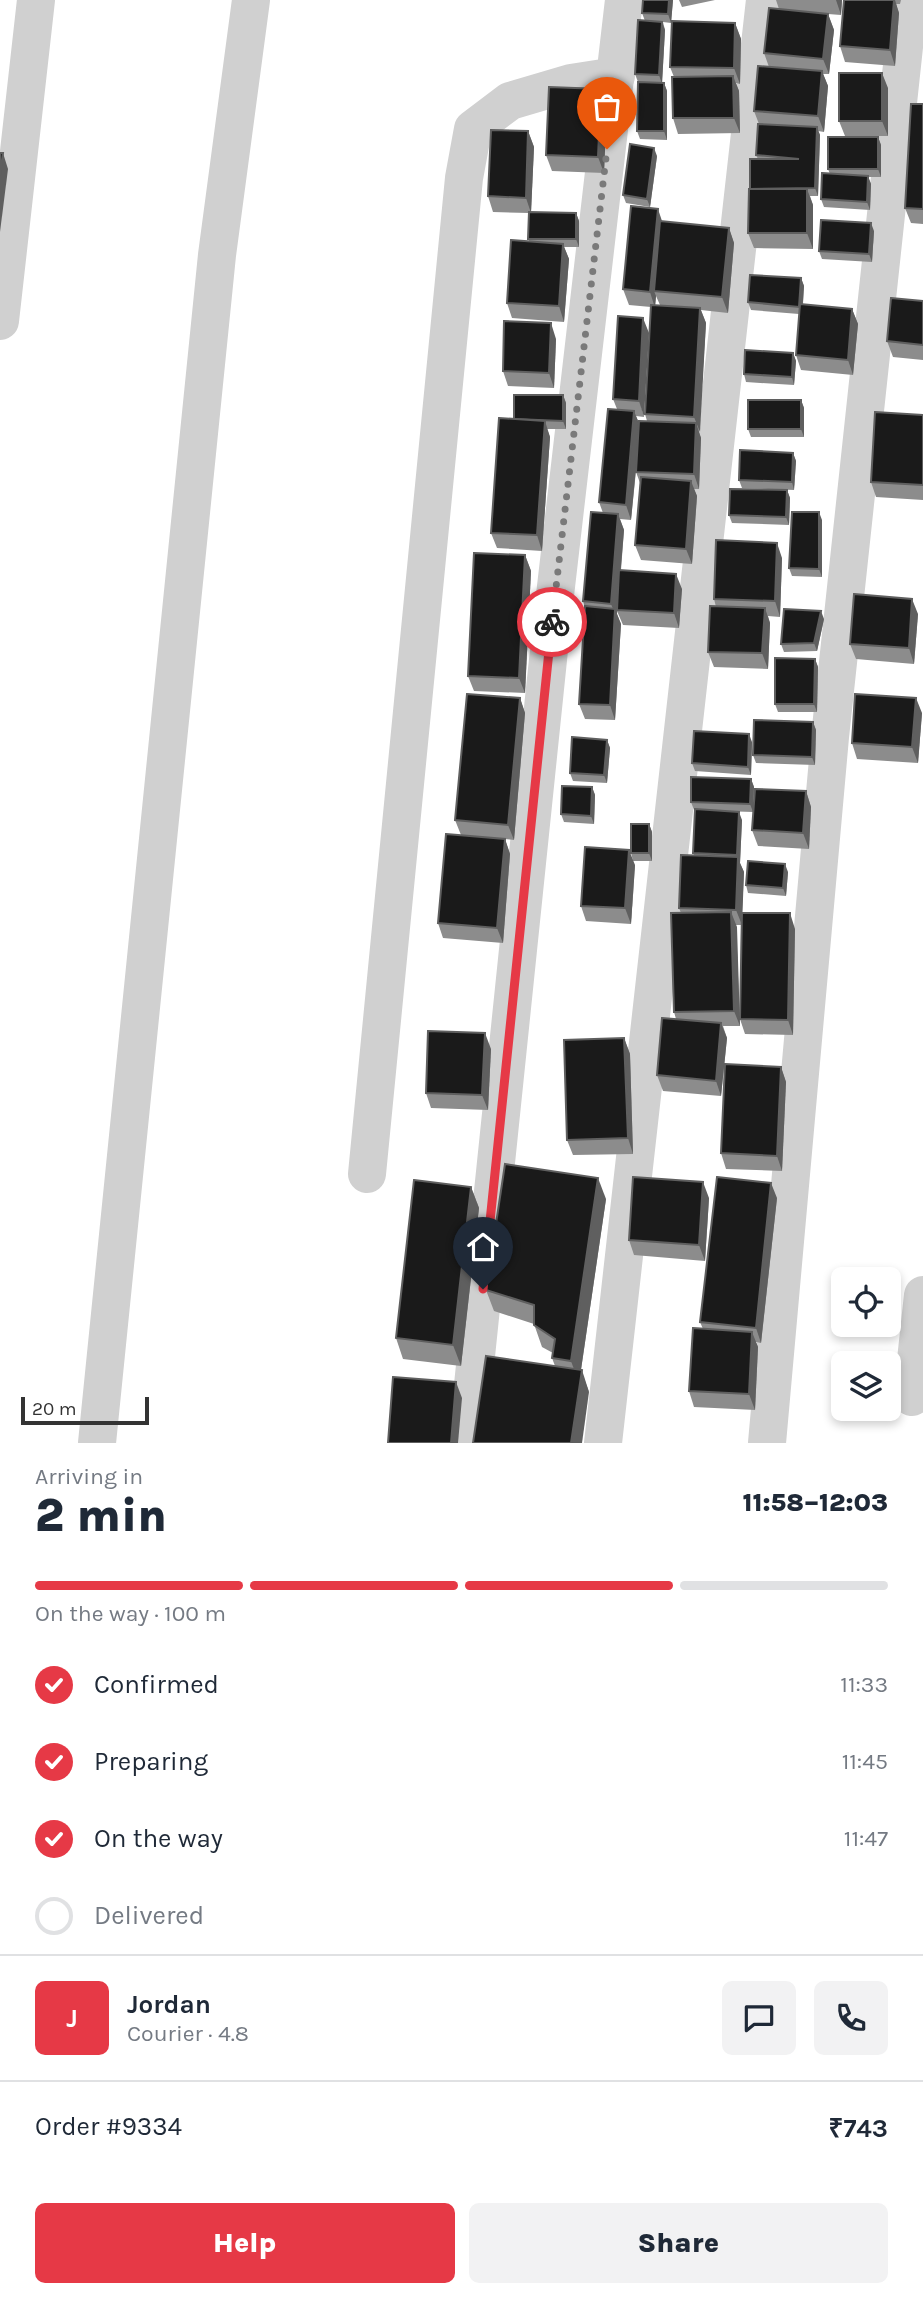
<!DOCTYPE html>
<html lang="en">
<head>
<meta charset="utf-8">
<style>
	body { margin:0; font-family:Karla,sans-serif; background:#f2f2f3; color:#1f2937; height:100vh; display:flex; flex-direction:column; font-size:26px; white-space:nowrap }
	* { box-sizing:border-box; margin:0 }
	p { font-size:23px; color:#747a83 }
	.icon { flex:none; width:38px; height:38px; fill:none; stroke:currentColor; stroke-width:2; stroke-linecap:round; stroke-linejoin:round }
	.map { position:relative; height:1443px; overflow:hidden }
	.sheet { display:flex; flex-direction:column; background:#fff; flex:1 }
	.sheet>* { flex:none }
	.controls { position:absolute; left:831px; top:1267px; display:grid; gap:14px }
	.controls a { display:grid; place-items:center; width:70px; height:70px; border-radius:10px; background:#fff; box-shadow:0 4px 10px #0003; font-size:35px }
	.scale { position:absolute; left:21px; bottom:18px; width:128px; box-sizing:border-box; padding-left:7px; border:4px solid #333; border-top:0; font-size:19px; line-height:24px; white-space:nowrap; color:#333; -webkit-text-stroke:5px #fff; paint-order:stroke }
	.pin { position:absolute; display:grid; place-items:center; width:60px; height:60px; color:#fff; margin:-72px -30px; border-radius:50% 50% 50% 0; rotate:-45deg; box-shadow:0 0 7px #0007 }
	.pin .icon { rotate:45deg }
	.courier { position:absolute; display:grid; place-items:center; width:70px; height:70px; margin:-35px; border:5px solid #e63946; border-radius:50%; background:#fff; color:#222; box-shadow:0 2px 9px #0007 }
	.summary em { font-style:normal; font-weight:800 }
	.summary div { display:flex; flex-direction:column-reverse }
	.summary { display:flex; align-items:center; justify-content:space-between; height:119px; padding:0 35px }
	h1 { font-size:46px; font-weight:800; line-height:52px }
	.bar { display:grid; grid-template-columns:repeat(4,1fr); gap:10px 7px; align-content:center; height:84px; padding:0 35px }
	.bar i { height:9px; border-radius:5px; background:#e0e1e3 }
	.bar .active { background:#e63946 }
	.bar p { grid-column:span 4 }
	.line { display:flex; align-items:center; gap:18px; padding:0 35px; border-top:2px solid #e0e1e3 }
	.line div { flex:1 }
	.round { display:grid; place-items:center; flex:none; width:74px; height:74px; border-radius:10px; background:#f2f2f3 }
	ol { padding:0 35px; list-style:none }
	li { display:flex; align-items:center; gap:21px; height:77px }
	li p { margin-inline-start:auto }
	li .icon { padding:7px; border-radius:50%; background:#e63946; color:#fff; stroke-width:4 }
	li:last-child { color:#747a83 }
	li i { width:38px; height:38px; border:4px solid #e0e1e3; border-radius:50% }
	.primary-button { display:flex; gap:14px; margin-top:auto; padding:14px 35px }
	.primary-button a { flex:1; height:80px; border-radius:10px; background:#e63946; color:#fff; font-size:28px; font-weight:800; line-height:80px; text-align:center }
	.primary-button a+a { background:#f2f2f3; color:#1f2937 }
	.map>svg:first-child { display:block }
</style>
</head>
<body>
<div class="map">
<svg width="923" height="1443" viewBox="0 0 923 1443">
	<rect width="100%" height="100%" fill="#fff"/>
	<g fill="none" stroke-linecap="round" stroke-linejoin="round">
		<g stroke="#d0d0d0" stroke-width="38">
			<path d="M0,321L36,0"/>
			<path d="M367,1174L464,178L473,129L510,101L571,83L616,76"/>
			<path d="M912,1397L923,1295"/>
			<path d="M97,1443L217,255L251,0"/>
			<path d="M467,1443L552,621L624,0"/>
			<path d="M603,1443L765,0"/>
			<path d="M767,1443L830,737L909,0"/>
		</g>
	</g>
	<g fill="#8c8c8c" fill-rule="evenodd">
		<path d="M673,0L671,23L663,22L665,30L662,82L664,83L667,91V140L640,139L637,131L638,82L635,74L645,21L642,13Z"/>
		<path d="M679,0H715L682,7Z"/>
		<path d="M776,0H842L841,15L828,14L834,30L829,74H823L828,86L824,132L818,131L820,135L818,196H810L813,205V249L754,248L748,233L758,159L756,155L759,124L754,111L769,67L764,53L779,9Z"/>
		<path d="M844,0H901L900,4H896L899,13L895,66L845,62L840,46Z"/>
		<path d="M735,23L741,39L740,84L736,83L739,91L740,133L678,134L673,118L674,77L670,67Z"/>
		<path d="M888,88V136H845L839,121Z"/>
		<path d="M923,104V224L911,223L905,208Z"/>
		<path d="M607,105L604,173L552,171L546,155Z"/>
		<path d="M528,131L534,147L531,212L576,213L579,221V247H564L569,259L564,322L512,318L507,303L530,242L528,239L529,213L493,212L488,196Z"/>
		<path d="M878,137L881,145V177H868L871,184L870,210L824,207L821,199L830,174L828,169Z"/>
		<path d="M657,156L650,207L626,203L623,195Z"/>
		<path d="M662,222L729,228L734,243L728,313L701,310L706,323L699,432L701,438L699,489H694L697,496L692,564L641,560L635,545L640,483L636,472L637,461L631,520L620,519L624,530L621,570L682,589L679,628L623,625L617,611V614L621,624L615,720L585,719L579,704L585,608L583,601L603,513L599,502L617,409L613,399L618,316L644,417L636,416L639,423L647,421L645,414L651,307L629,305L623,289ZM656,296L660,305H655Z"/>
		<path d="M874,231L872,262L822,259L819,251Z"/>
		<path d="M801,278L804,286L803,304L852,309L858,324L853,375L801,370L796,355L799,314L751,310L748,302Z"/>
		<path d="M923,301V360L893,357L887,341Z"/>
		<path d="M556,339L554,388L508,386L503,371Z"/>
		<path d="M793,353L796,361L794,385L746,382L744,374Z"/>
		<path d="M563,395L566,403V429H547L550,437L542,551L497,548L491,533L514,419Z"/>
		<path d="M801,400L804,408V437H751L748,429Z"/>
		<path d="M923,415V500L876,497L871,482Z"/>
		<path d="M793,453L796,461L794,490L742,488L739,480Z"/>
		<path d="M787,490L790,498L789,525L732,523L729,515Z"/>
		<path d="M822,520V577L792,576L789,568Z"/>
		<path d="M525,555L531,571L525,693L474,691L468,676Z"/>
		<path d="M782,558L780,617L768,616L770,623L768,669L714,667L708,652L716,607L714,599Z"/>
		<path d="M918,614L914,664L856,659L850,644Z"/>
		<path d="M824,619L817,651L784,652L781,644Z"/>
		<path d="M815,659L818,667L817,712H778L775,704Z"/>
		<path d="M520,698L525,713L514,840L505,839L510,854L503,943L443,938L438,923L461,835L455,820Z"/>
		<path d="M922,713L918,763L857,759L852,743Z"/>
		<path d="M813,722L816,730L815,765L756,763L753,755Z"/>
		<path d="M607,740L610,748L607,783L573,781L570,773Z"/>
		<path d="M752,742L751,775L695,771L692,763Z"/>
		<path d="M751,779L754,787L753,812L721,811L742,820L740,863L744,872L742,913L795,929L793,1035L745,1034L740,1019L741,925H736L740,1026H723L727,1038L721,1096L663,1091L657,1075L676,1019L674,1012L681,913L679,908L694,855L693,853L695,810H694L691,802Z"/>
		<path d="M592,787L595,795L594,824L564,822L561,814Z"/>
		<path d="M806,791L811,807L809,849L758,846L752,830Z"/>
		<path d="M649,824L652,832V861H633L631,853Z"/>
		<path d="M635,865L631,924L586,921L581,906Z"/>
		<path d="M788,872L786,896L748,893L746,885Z"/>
		<path d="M624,1038L630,1054L633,1154L573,1155L567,1140Z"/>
		<path d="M491,1049L488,1110L431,1108L426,1093Z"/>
		<path d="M781,1067L786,1082L782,1171L726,1169L721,1153Z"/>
		<path d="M471,1187L479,1208L461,1366L403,1359L396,1338Z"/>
		<path d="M709,1198L705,1261L634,1255L629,1240Z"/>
		<path d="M777,1198L761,1343L756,1342L758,1347L755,1410L694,1407L689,1391L703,1329L700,1322Z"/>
		<path d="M606,1199L581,1370L589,1392L555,1366L552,1358L553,1353L542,1347L534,1324L494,1311L486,1290Z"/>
	</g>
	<g fill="#5f5f5f">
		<path d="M669,0H673L671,23L668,14Z"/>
		<path d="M836,0H842L841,15Z"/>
		<path d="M894,0H895L899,13L895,66L890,50Z"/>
		<path d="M828,14L834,30L829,74L823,59Z"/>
		<path d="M662,22L665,30L662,84L659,75Z"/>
		<path d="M735,23L741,39L740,84L734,68Z"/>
		<path d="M822,71L828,86L824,132L818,116Z"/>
		<path d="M882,73L888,88V136L882,121Z"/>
		<path d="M733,76L739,91L740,133L734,118Z"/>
		<path d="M664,83L667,91V140L664,131Z"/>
		<path d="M601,89L607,105L604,173L598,157Z"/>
		<path d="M817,127L820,135L818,196L815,188Z"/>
		<path d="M528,131L534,147L531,213L526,198Z"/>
		<path d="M878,137L881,145V177L878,169Z"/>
		<path d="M654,148L657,156L650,207L647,199Z"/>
		<path d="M3,153L8,169L0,232V175Z"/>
		<path d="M868,176L871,184L870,210L867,202Z"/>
		<path d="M807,189L813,205V249L807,233Z"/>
		<path d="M658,209L663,224L654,291L656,296L655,308L650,292Z"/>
		<path d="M576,213L579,221V247L576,239Z"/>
		<path d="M871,223L874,231L872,262L869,254Z"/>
		<path d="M729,228L734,243L728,313L722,297Z"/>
		<path d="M563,244L569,259L564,322L559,306Z"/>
		<path d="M801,278L804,286L802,315L799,307Z"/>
		<path d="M700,308L706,323L700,432L694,417Z"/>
		<path d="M852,309L858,324L853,375L848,360Z"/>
		<path d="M643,318L649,333L644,417L639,401Z"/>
		<path d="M551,323L556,339L554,388L549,373Z"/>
		<path d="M793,353L796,361L794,385L792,377Z"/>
		<path d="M563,395L566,403V429L563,421Z"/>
		<path d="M801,400L804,408V437L801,429Z"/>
		<path d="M634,411L640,426L631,520L626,505Z"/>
		<path d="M545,421L550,437L542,551L537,535Z"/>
		<path d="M696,423L701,438L699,489L694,474Z"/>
		<path d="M793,453L796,461L794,490L792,482Z"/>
		<path d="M691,481L697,496L692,564L686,549Z"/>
		<path d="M787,490L790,498L789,525L786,517Z"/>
		<path d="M819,512L822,520V577L819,569Z"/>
		<path d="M618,514L624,530L617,614L621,624L615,720L610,705L615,614L611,604Z"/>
		<path d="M777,543L782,558L780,617L775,601Z"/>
		<path d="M525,555L531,571L525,693L519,678Z"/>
		<path d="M676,574L682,589L679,628L674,613Z"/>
		<path d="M912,599L918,614L914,664L909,648Z"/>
		<path d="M765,608L770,623L768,669L762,653Z"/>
		<path d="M821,611L824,619L817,651L814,643Z"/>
		<path d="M815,659L818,667L817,712L814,704Z"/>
		<path d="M520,698L525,713L514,840L508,825Z"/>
		<path d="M916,698L922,713L918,763L912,747Z"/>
		<path d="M813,722L816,730L815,765L812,757Z"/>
		<path d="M749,734L752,742L751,775L748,767Z"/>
		<path d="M607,740L610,748L607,783L604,775Z"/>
		<path d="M751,779L754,787L753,812L750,804Z"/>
		<path d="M592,787L595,795L594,824L591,816Z"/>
		<path d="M806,791L811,807L809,849L803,833Z"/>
		<path d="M739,812L742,820L740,863L744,872L742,925L736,910Z"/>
		<path d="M649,824L652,832V861L649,853Z"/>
		<path d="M505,839L510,854L503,943L497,928Z"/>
		<path d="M629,850L635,865L631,924L625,908Z"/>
		<path d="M785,864L788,872L786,896L783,888Z"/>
		<path d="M731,912L737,927L740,1026L734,1011Z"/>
		<path d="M790,913L795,929L793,1035L788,1020Z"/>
		<path d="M721,1023L727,1038L721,1096L716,1081Z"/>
		<path d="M485,1033L491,1049L488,1110L482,1095Z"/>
		<path d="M624,1038L630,1054L633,1154L628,1138Z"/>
		<path d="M781,1067L786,1082L782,1171L777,1156Z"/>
		<path d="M598,1178L606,1199L579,1383L571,1361Z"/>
		<path d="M703,1182L709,1198L705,1261L699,1245Z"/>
		<path d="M771,1183L777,1198L761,1343L756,1328Z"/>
		<path d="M471,1187L479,1208L461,1366L453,1345Z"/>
		<path d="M752,1332L758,1347L755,1410L749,1394Z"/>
		<path d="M582,1370L589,1392L582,1443H571Z"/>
		<path d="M456,1382L462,1398L458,1443H451Z"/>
	</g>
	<g fill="#1a1a1a" stroke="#5f5f5f" stroke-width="2">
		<path d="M643,0H669L668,14L642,13Z"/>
		<path d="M844,0H894L890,50L840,46Z"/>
		<path d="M769,8L828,14L823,59L764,53Z"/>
		<path d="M638,20L662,22L659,75L635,74Z"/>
		<path d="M672,21L735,23L734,68L670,67Z"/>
		<path d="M758,66L822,71L818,116L754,111Z"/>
		<rect x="839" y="73" width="43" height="48"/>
		<path d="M733,76L734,118H673L672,77Z"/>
		<path d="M638,82L664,83V131H637Z"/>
		<path d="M549,87L601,89L598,157L546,155Z"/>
		<path d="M911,104H923V209L905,208Z"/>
		<path d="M758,124L817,127L815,188L750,189V159H799L756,155Z"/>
		<path d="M491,130L528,131L526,198L488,196Z"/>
		<rect x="828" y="137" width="50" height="32"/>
		<path d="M630,144L654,148L647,199L623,195Z"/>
		<path d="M0,153H3L0,175Z"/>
		<path d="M822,173L868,176L867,202L821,199Z"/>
		<path d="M749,189H807V233H748Z"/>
		<path d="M631,206L658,209L650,292L623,289Z"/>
		<path d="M529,212L576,213V239H528Z"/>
		<path d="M821,220L871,223L869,254L819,251Z"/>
		<path d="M660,221L729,228L722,297L654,291Z"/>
		<path d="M511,240L563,244L559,306L507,303Z"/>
		<path d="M750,275L801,278L799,307L748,302Z"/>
		<path d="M891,298L923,301V345L887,341Z"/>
		<path d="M800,304L852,309L848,360L796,355Z"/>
		<path d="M651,305L700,308L694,417L645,414Z"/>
		<path d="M618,316L643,318L639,401L613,399Z"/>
		<path d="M504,321L551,323L549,373L503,371Z"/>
		<path d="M745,350L793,353L792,377L744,374Z"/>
		<path d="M514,395H563V421L514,419Z"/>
		<rect x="748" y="400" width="53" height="29"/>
		<path d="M608,409L634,411L626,505L599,502Z"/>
		<path d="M875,412L923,415V485L871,482Z"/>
		<path d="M499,418L545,421L537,535L491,533Z"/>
		<path d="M639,421L696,423L694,474L636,472Z"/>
		<path d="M740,450L793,453L792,482L739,480Z"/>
		<path d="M641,477L691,481L686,549L635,545Z"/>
		<path d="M730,489L787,490L786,517L729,515Z"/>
		<path d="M591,512L618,514L611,604L583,601Z"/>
		<path d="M792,512H819V569L789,568Z"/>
		<path d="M716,540L777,543L775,601L714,599Z"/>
		<path d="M474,553L525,555L519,678L468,676Z"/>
		<path d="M619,570L676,574L674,613L617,610Z"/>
		<path d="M854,594L912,599L909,648L850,644Z"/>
		<path d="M585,606L615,609L610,705L579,704Z"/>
		<path d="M710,606L765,608L762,653L708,652Z"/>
		<path d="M784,609L821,611L814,643L781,644Z"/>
		<path d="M775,658L815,659L814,704H775Z"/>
		<path d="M467,694L520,698L508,825L455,820Z"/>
		<path d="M855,694L916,698L912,747L852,743Z"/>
		<path d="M754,720L813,722L812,757L753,755Z"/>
		<path d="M694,731L749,734L748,767L692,763Z"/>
		<path d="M572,737L607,740L604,775L570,773Z"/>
		<path d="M691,777L751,779L750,804L691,802Z"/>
		<path d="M562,786L592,787L591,816L561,814Z"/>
		<path d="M755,789L806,791L803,833L752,830Z"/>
		<path d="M695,809L739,812L737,855L693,853Z"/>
		<rect x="631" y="824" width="18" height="29"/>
		<path d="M446,834L505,839L497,928L438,923Z"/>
		<path d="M585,847L629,850L625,908L581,906Z"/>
		<path d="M681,855L738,857L736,910L679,908Z"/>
		<path d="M748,861L785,864L783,888L746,885Z"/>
		<path d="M731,912L734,1011L674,1012L671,913Z"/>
		<path d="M742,913H790L788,1020L740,1019Z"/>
		<path d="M662,1018L721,1023L716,1081L657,1075Z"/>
		<path d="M428,1031L485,1033L482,1095L426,1093Z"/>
		<path d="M624,1038L628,1138L567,1140L564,1040Z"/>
		<path d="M725,1064L781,1067L777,1156L721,1153Z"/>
		<path d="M505,1164L598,1178L571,1361L552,1358L555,1339L534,1325V1305L486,1290Z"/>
		<path d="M633,1177L703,1182L699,1245L629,1240Z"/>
		<path d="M717,1177L771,1183L756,1328L700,1322Z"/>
		<path d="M414,1180L471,1187L453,1345L396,1338Z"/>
		<path d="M693,1328L752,1332L749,1394L689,1391Z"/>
		<path d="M486,1356L582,1370L571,1443H473Z"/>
		<path d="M393,1377L456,1382L451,1443H388Z"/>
	</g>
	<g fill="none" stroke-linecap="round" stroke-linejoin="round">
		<path stroke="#7a7a7a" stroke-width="7" stroke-dasharray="0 12.6" d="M552,622L607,149"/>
		<path stroke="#e63946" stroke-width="9" d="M483,1289L552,622"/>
	</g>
</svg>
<div class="controls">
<a><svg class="icon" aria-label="locate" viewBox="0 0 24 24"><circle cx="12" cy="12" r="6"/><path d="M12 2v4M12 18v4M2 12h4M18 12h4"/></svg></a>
<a><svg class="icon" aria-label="layers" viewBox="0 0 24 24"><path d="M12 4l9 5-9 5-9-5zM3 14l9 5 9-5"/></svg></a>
</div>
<div class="scale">20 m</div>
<div class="pin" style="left:607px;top:149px;background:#ea580c"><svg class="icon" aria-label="bag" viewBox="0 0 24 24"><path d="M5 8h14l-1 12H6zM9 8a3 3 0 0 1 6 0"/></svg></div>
<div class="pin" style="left:483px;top:1289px;background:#1f2937"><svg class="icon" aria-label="home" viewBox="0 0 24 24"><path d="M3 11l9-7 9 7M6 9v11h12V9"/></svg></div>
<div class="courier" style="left:552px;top:622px"><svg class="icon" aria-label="bike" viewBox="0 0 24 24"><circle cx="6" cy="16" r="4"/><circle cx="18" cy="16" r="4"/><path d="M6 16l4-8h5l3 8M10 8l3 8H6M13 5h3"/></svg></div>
</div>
<section class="sheet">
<div class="summary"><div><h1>2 min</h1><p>Arriving in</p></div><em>11:58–12:03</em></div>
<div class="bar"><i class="active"></i><i class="active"></i><i class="active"></i><i></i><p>On the way · 100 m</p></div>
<ol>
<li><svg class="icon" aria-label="check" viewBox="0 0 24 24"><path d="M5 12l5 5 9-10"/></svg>Confirmed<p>11:33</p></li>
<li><svg class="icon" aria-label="check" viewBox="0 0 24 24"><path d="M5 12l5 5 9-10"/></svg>Preparing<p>11:45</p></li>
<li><svg class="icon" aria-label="check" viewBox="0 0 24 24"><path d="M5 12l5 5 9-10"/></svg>On the way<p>11:47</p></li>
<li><i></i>Delivered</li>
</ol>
<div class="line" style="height:126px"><b class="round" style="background:#e63946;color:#fff">J</b><div><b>Jordan</b><p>Courier · 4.8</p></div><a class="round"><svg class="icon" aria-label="chat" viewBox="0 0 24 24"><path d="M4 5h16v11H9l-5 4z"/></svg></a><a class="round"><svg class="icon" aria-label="phone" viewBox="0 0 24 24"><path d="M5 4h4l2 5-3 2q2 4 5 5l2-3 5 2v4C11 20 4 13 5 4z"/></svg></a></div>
<div class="line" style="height:91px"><div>Order #9334</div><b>₹743</b></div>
<div class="primary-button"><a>Help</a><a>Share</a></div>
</section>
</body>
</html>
